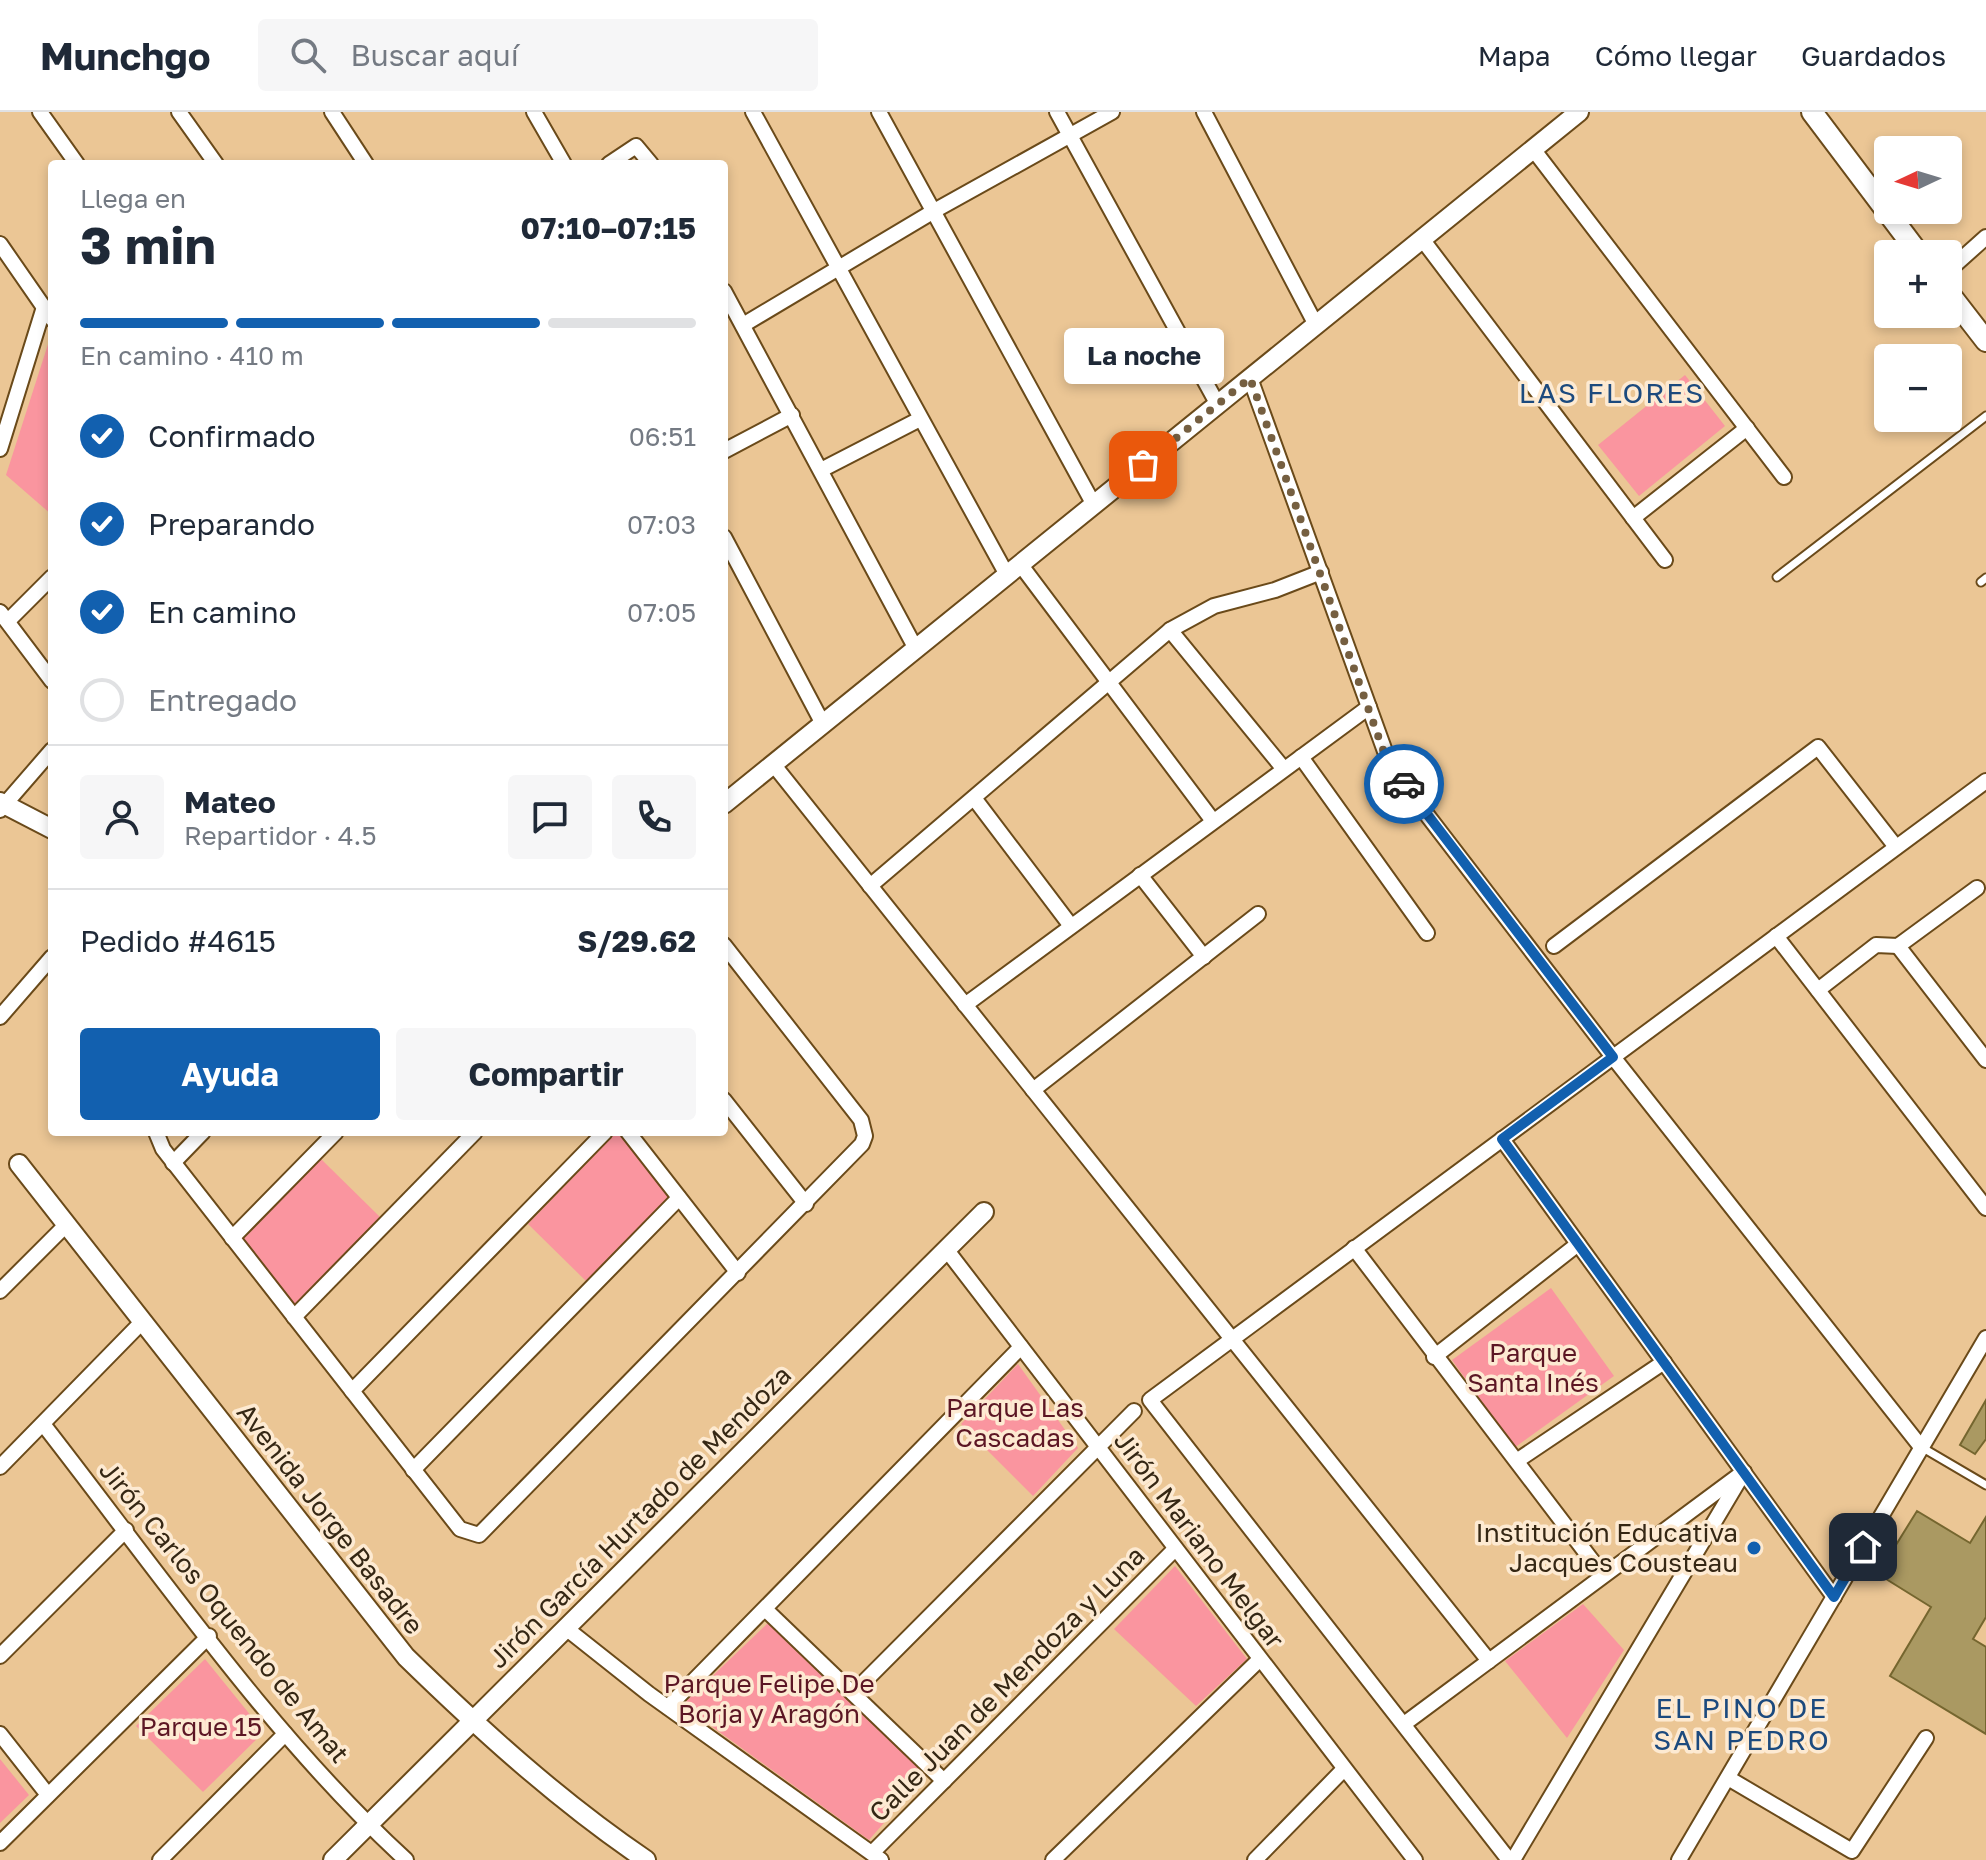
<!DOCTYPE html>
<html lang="es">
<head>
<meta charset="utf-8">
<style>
	body { margin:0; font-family:"Golos Text",sans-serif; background:#f6f6f7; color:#1f2937; height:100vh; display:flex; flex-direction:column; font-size:30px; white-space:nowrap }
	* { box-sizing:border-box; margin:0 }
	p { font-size:26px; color:#747a83 }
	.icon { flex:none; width:44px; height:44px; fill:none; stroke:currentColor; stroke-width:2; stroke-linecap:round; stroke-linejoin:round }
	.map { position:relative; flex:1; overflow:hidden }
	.drawer { position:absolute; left:48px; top:48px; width:680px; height:976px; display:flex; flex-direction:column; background:#fff; border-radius:8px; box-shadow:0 4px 12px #0003 }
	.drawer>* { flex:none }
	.needle { width:52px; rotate:266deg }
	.buttons { position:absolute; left:1874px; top:24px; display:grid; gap:16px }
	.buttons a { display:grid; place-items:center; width:88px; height:88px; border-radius:8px; background:#fff; box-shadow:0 4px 12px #0003; font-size:40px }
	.pin { position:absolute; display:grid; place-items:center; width:68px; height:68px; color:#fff; margin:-34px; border-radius:16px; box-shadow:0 4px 12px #0006 }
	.courier { position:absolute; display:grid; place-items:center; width:80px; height:80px; margin:-40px; border:6px solid #1260af; border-radius:50%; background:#fff; color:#222; box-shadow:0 2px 10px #0007 }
	.bubble { position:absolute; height:56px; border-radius:8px; background:#fff; box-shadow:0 4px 12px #0003; font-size:26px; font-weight:700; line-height:56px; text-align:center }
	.head em { font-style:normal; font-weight:700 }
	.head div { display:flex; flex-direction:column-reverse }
	.head { display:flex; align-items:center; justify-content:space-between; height:136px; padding:0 32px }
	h1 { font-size:52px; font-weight:700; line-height:60px }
	.bar { display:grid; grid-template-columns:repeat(4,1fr); gap:12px 8px; align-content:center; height:96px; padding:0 32px }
	.bar i { height:10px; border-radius:6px; background:#e0e1e3 }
	.bar .active { background:#1260af }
	.bar p { grid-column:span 4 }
	.line { display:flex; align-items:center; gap:20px; padding:0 32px; border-top:2px solid #e0e1e3 }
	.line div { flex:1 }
	.round { display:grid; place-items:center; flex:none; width:84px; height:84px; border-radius:8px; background:#f6f6f7 }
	ol { padding:0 32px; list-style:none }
	li { display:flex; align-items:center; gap:24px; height:88px }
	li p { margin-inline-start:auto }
	li .icon { padding:8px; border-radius:50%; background:#1260af; color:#fff; stroke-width:4 }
	li:last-child { color:#747a83 }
	li i { width:44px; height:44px; border:4px solid #e0e1e3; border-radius:50% }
	.primary-button { display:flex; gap:16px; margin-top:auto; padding:16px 32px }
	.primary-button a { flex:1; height:92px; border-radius:8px; background:#1260af; color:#fff; font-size:32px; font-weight:700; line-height:92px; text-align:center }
	.primary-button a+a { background:#f6f6f7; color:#1f2937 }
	header { display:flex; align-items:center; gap:48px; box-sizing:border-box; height:112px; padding:0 40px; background:#fff; border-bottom:2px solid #e0e1e3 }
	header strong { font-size:38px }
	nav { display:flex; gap:44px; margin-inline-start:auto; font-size:28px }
	.search { width:560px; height:72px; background:#f6f6f7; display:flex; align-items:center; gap:20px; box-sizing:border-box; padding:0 28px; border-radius:8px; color:#747a83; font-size:30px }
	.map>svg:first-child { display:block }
</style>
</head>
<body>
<header>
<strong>Munchgo</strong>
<div class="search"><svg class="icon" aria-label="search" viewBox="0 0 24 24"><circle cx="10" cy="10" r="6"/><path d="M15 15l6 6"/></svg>Buscar aquí</div>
<nav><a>Mapa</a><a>Cómo llegar</a><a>Guardados</a></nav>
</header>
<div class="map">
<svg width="1986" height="1748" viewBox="0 0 1986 1748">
	<rect width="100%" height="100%" fill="#ebc695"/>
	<g fill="#fa959f">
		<path d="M50,226H52V403L6,363Z"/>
		<path d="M1685,263L1725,314L1639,384L1598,333Z"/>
		<path d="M617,1020L669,1084L586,1169L528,1112Z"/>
		<path d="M321,1047L380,1105L295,1194L243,1127Z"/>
		<path d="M1551,1176L1614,1264L1514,1336L1452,1248Z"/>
		<path d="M1018,1252L1078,1336L1033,1384L961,1312Z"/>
		<path d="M1175,1454L1247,1547L1196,1594L1114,1517Z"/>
		<path d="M1583,1492L1624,1538L1567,1626L1505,1549Z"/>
		<path d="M769,1510L926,1663L869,1728L682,1593Z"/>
		<path d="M205,1547L264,1620L203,1680L136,1614Z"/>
		<path d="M0,1647L29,1683L0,1711Z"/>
	</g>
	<g fill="#aa9962" stroke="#75662f" stroke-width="2">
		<path d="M1986,1288V1327L1975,1342L1960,1333Z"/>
		<path d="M1917,1399L1970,1431L1986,1405V1505L1973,1527L1986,1535V1622L1890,1564L1931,1495L1878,1462Z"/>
	</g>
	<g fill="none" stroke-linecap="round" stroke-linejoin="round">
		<g stroke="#6a4a1a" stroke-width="11">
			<g id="service">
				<path d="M1777,465L1986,304"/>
				<path d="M1981,470L1986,466"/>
				<path d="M1923,1336L1986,1373"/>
			</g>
		</g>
		<g stroke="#6a4a1a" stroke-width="18">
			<g id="minor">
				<path d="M40,0L77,52"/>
				<path d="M179,0L216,52"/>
				<path d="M332,0L366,52"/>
				<path d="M534,0L564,52"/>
				<path d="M753,0L1007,463"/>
				<path d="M879,0L1094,393"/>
				<path d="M1057,0L1218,293"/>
				<path d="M1204,0L1316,213"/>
				<path d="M1533,37L1784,365"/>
				<path d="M609,52L636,34L651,52"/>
				<path d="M1422,127L1665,448"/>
				<path d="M0,132L52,207"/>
				<path d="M1948,159L1986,125"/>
				<path d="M724,179L916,537"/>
				<path d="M743,213L934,99L1112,0"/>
				<path d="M1250,266L1391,656L1613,945L1921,1335"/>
				<path d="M0,337L44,195"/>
				<path d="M724,339L792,303"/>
				<path d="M821,358L920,307"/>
				<path d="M1633,406L1747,316"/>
				<path d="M724,425L823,612"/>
				<path d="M1020,452L1213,709"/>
				<path d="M0,500L52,569"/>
				<path d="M8,509L52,465"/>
				<path d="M1170,518L1283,656"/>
				<path d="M1301,645L1427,821"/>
				<path d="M773,652L1489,1549"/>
				<path d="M974,686L1071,814"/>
				<path d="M0,698L52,638"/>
				<path d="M1140,763L1204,845"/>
				<path d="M870,774L1170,518L1214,494L1275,478L1321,460"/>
				<path d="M1776,824L1986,1096"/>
				<path d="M1554,834L1818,635L1896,735"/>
				<path d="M1898,834L1986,948"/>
				<path d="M1818,878L1876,833L1898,834L1977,776"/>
				<path d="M965,893L1369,595"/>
				<path d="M0,905L52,845"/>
				<path d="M1033,978L1258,802"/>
				<path d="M724,988L806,1092"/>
				<path d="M156,1020L163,1037L460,1417L479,1423L862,1032L865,1024L861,1008L724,833"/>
				<path d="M628,1020L738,1161"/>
				<path d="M1502,1027L1834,1485"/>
				<path d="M173,1051L203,1020"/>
				<path d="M232,1126L336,1020"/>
				<path d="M1354,1136L1603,1463"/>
				<path d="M946,1137L1415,1748"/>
				<path d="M0,1179L67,1112"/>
				<path d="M294,1205L475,1020"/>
				<path d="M1434,1245L1578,1132"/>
				<path d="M352,1279L605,1020"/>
				<path d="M43,1312C157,1458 270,1623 406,1748"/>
				<path d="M1518,1348L1664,1250"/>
				<path d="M0,1355L143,1209"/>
				<path d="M413,1358L679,1086"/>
				<path d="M765,1497L944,1669"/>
				<path d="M567,1517L649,1582L881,1748"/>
				<path d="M0,1544L126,1418"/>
				<path d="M853,1581L1134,1299"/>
				<path d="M668,1595L1021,1235"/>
				<path d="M1404,1612L1738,1364"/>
				<path d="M0,1622L48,1683"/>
				<path d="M1728,1666L1852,1739L1926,1626"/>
				<path d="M0,1731L209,1524"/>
				<path d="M872,1741L1175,1437"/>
				<path d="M160,1748L285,1622"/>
				<path d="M1053,1748L1259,1548"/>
				<path d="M1255,1748L1344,1657"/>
				<path d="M1509,1748L1150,1288L1986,669"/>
				<path d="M1513,1748L1744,1360"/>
				<path d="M1679,1748L1986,1226"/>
			</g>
		</g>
		<g stroke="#6a4a1a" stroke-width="22">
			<g id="tertiary">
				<path d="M0,690L52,717"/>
				<path d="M724,692L1579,0"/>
				<path d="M19,1052L406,1545C482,1619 559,1689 646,1748"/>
				<path d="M333,1748L984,1100"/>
			</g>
		</g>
		<g stroke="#6a4a1a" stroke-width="24">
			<g id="secondary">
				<path d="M1812,0L1919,142"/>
				<path d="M1948,180L1986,229"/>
			</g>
		</g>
		<use href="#service" stroke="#fff" stroke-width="7"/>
		<use href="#minor" stroke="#fff" stroke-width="14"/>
		<use href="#tertiary" stroke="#fff" stroke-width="18"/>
		<use href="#secondary" stroke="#fff" stroke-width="20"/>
	</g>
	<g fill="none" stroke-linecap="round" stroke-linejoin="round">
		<path stroke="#755f41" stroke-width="8" stroke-dasharray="0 14.4" d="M1143,353L1250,266L1386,646L1404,672"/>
		<path stroke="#1260af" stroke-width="10" d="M1404,672L1613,945L1502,1027L1834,1485L1863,1435"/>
	</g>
	<circle fill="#1260af" stroke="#fdead2" stroke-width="3" cx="1754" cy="1436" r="8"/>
	<g text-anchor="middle" stroke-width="7" stroke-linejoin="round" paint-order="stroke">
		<g font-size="26" fill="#5c1624" stroke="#fdead2">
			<text x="1533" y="1250">Parque<tspan x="1533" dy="30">Santa Inés</tspan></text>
			<text x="1015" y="1305">Parque Las<tspan x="1015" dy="30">Cascadas</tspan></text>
			<text x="769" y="1581">Parque Felipe De<tspan x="769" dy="30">Borja y Aragón</tspan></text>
			<text x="201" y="1624">Parque 15</text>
		</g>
		<g font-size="26" fill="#352714" stroke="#fdead2">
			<text transform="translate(640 1405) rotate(-45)" y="9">Jirón García Hurtado de Mendoza</text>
			<text transform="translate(330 1407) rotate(52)" y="9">Avenida Jorge Basadre</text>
			<text transform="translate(1199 1428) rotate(53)" y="9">Jirón Mariano Melgar</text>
			<text transform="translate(224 1500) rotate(51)" y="9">Jirón Carlos Oquendo de Amat</text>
			<text transform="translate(1007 1572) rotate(-45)" y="9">Calle Juan de Mendoza y Luna</text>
		</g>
		<g font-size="26" fill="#352714" stroke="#fdead2" text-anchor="end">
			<text x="1738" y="1430">Institución Educativa<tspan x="1738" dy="30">Jacques Cousteau</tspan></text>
		</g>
		<g font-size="28" letter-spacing="2" fill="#1c4a7e" stroke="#fdead2">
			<text x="1612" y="291">LAS FLORES</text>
			<text x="1742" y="1606">EL PINO DE<tspan x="1742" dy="32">SAN PEDRO</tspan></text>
		</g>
	</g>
</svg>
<div class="buttons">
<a><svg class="needle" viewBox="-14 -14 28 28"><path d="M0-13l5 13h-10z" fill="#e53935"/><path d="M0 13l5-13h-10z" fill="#747a83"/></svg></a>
<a>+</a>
<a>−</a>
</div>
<div class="pin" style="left:1143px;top:353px;background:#ea580c"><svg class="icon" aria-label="bag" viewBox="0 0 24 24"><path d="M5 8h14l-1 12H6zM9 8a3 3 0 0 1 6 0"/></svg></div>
<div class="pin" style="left:1863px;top:1435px;background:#1f2937"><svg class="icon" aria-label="home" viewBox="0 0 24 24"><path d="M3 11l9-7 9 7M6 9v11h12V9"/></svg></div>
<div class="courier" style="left:1404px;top:672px"><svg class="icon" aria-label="car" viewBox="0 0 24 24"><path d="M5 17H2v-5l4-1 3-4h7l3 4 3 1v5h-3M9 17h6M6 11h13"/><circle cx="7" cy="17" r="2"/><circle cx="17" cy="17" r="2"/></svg></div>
<div class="bubble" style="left:1064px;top:216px;width:160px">La noche</div>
<section class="drawer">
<div class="head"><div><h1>3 min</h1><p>Llega en</p></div><em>07:10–07:15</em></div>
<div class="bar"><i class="active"></i><i class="active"></i><i class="active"></i><i></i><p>En camino · 410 m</p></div>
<ol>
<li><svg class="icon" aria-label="check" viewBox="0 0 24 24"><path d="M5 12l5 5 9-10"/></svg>Confirmado<p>06:51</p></li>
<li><svg class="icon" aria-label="check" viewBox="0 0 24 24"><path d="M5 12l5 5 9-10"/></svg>Preparando<p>07:03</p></li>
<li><svg class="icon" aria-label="check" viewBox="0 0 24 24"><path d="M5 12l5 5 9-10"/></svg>En camino<p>07:05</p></li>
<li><i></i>Entregado</li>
</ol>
<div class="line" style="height:144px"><a class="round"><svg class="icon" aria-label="person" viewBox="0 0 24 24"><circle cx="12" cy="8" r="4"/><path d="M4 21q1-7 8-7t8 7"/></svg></a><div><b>Mateo</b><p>Repartidor · 4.5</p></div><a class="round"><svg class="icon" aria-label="chat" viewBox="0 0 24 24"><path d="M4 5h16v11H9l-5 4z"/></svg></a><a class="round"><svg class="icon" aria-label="phone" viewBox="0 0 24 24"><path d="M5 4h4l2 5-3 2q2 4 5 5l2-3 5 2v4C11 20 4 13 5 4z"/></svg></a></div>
<div class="line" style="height:104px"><div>Pedido #4615</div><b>S/29.62</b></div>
<div class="primary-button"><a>Ayuda</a><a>Compartir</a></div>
</section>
</div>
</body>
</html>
